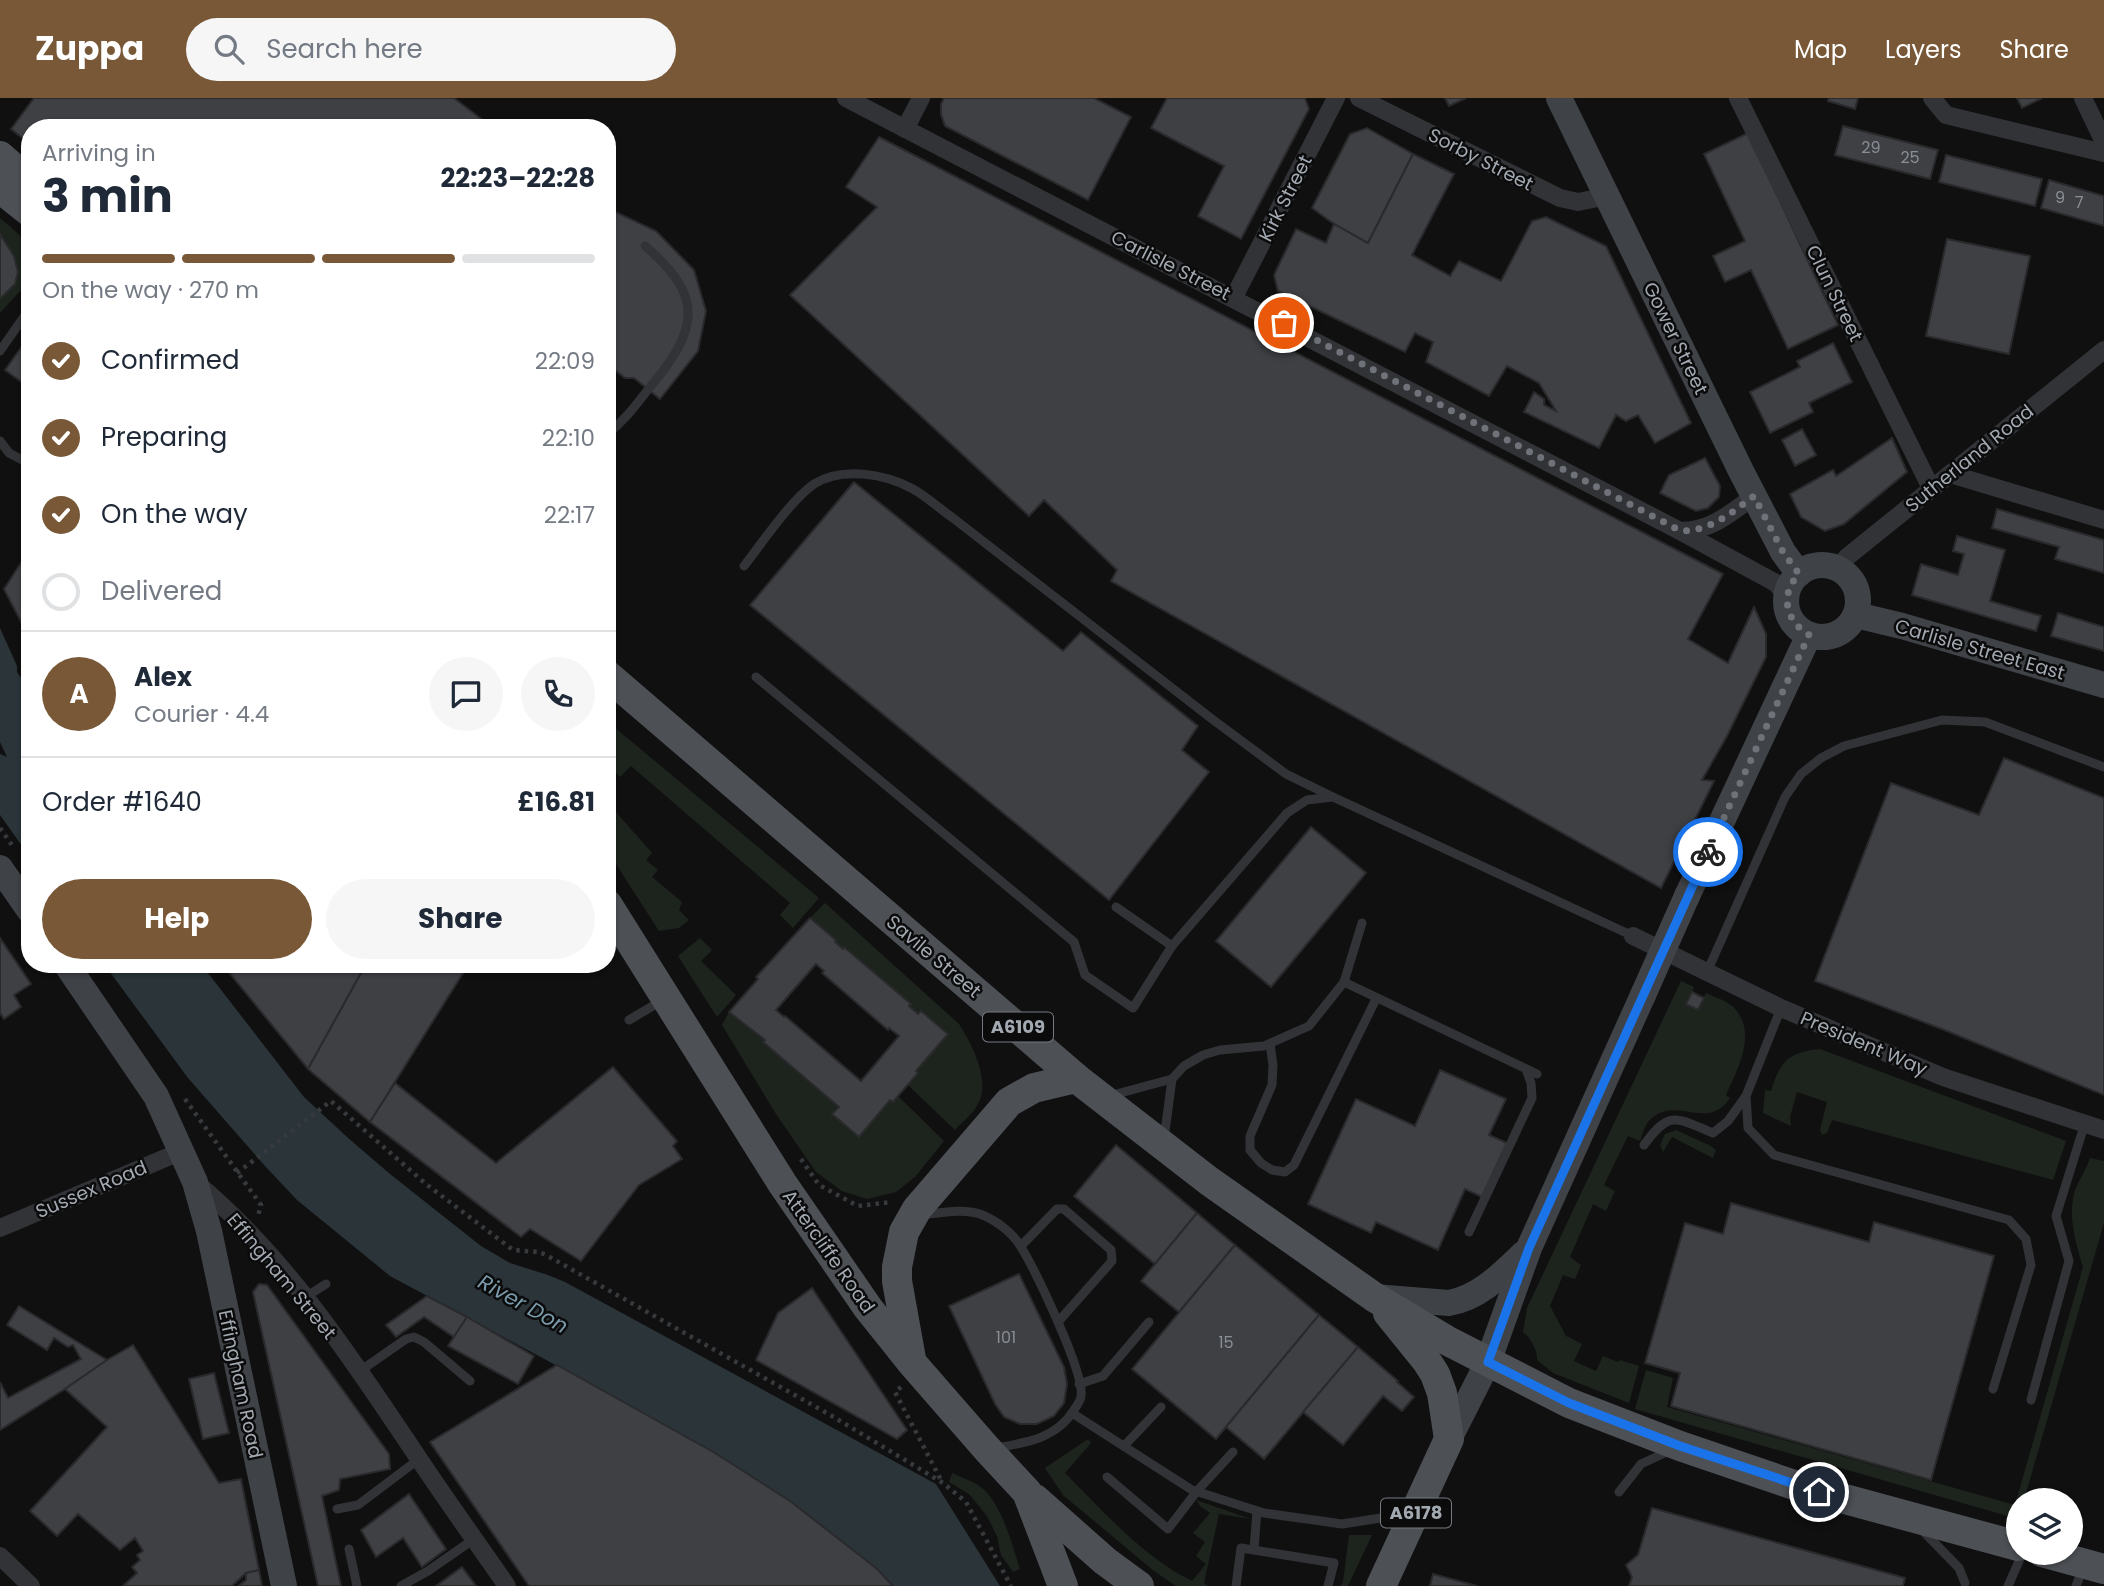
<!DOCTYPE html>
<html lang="en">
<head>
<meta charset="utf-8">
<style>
	body { margin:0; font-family:Poppins,sans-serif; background:#f6f6f7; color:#1f2937; height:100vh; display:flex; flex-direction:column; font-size:26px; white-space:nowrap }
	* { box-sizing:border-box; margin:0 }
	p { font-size:23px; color:#747a83 }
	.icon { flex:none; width:38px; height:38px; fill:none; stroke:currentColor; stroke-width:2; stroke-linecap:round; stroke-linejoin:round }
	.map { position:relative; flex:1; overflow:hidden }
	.panel { position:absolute; left:21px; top:21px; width:595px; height:854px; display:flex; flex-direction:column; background:#fff; border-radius:28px; box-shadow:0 2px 5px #0004 }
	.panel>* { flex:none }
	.tools { position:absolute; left:2006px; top:1390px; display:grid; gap:14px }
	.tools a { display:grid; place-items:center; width:77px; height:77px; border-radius:50%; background:#fff; box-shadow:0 2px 5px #0004; font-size:35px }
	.pin { position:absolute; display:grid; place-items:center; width:60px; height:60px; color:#fff; margin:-30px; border:4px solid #fff; border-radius:50%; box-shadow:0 2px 7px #0007 }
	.courier { position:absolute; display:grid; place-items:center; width:70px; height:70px; margin:-35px; border:5px solid #1a73e8; border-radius:50%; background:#fff; color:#222; box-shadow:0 2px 9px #0007 }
	.overview em { font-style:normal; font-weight:700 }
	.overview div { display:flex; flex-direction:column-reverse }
	.overview { display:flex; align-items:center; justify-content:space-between; height:119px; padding:0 21px }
	h1 { font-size:46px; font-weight:700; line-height:52px }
	.bar { display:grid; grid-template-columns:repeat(4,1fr); gap:10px 7px; align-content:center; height:84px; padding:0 21px }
	.bar i { height:9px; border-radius:5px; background:#e0e1e3 }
	.bar .active { background:#785836 }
	.bar p { grid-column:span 4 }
	.line { display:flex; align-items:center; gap:18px; padding:0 21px; border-top:2px solid #e0e1e3 }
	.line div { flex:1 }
	.round { display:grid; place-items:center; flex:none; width:74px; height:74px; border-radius:37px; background:#f6f6f7 }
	ol { padding:0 21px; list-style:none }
	li { display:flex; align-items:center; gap:21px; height:77px }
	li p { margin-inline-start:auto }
	li .icon { padding:7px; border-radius:50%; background:#785836; color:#fff; stroke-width:4 }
	li:last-child { color:#747a83 }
	li i { width:38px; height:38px; border:4px solid #e0e1e3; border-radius:50% }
	.button { display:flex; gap:14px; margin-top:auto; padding:14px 21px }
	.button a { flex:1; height:80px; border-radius:42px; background:#785836; color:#fff; font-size:28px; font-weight:700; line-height:80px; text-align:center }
	.button a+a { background:#f6f6f7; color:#1f2937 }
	header { display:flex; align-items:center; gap:42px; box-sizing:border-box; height:98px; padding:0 35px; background:#785836; color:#fff }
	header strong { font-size:33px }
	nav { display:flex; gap:38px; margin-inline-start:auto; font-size:24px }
	.search { width:490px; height:63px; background:#f6f6f7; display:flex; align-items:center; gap:18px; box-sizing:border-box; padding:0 24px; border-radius:38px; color:#747a83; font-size:26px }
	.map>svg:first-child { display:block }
</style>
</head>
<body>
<header>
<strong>Zuppa</strong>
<div class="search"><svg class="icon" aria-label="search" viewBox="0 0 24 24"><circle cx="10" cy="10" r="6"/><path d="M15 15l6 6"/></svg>Search here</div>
<nav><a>Map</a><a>Layers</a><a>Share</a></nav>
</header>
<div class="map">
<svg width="2104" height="1488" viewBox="0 0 2104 1488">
	<rect width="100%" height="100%" fill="#101011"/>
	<g fill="#1d241d">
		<path d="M0,120L30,146V182L0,215V201L15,186L18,174L14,158L0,136Z"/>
		<path d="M607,623L819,800L793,830L780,817L790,805L631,668L620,679L607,666V664L616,654L607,645L614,636L607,630Z"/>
		<path d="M615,713L652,755L646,762L658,772L652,779L682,804L679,812L689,822L679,830L659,833L607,752V717Z"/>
		<path d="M825,805L959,926C972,946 991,983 978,1006C973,1016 962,1024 955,1032L908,987L918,975L916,973L948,935L921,913L918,916L909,908L910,906L845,849L843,851L835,844L836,842L810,820Z"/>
		<path d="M700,840L712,852L701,863L736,897L717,919L678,858Z"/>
		<path d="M1681,883L1694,889L1686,906L1698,912L1706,895C1714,899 1725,902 1732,908C1759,933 1738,970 1726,997L1730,1000C1707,1035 1675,995 1649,1023C1645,1027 1642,1037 1640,1043L1628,1038L1604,1087L1615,1093L1606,1113L1593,1106L1570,1159L1581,1167L1575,1181L1563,1177L1550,1208L1566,1238L1582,1246L1574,1263L1596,1273L1603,1258L1618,1264L1620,1262L1639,1268L1629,1305L1553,1275L1537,1262C1538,1253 1530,1239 1523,1234L1527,1210Z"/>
		<path d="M729,914L765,942L764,944L839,1009L833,1016L859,1039L890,1002L893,1004L898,998L944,1043L915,1079L896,1094L867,1101L842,1093L816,1074L776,1016L722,927Z"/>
		<path d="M1820,951L2066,1043L2053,1082L1832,1022L1827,1035L1822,1037L1820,1032L1827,1004L1797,994L1790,1019L1791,1028L1763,1015L1765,992L1771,993C1780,964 1788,954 1820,951Z"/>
		<path d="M1676,1032L1709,1047L1716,1052L1713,1060L1672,1039L1663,1054L1660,1047L1665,1036Z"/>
		<path d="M2090,1060L2104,1063V1125L2024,1402H2018V1421L1635,1311L1646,1272L1673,1280L1667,1309L2015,1407L2083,1169C2076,1146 2068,1120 2074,1096C2077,1084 2086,1073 2090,1060Z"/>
		<path d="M1088,1341L1091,1345L1065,1375C1103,1413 1143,1459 1192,1483L1206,1466L1196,1458L1205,1444L1193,1435L1210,1415L1200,1408L1196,1402L1251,1421L1219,1416L1204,1485L1208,1488H1176L1154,1473L1063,1397L1045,1370Z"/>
		<path d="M952,1375C960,1379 970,1382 978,1387C1001,1402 1012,1446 1020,1471L1013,1474L1001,1457L997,1438L987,1418L969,1396L949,1384Z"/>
		<path d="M1349,1437H1372L1348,1488H1340L1343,1484Z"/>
	</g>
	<g fill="#2a3439">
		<path d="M0,530L17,568V574L30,593V759L0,717V656L7,659L0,644Z"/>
		<path d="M104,866H201L304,999L347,1039L390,1076L481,1148L510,1165L548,1177L565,1184L936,1386L1000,1488H891L789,1404L602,1292L390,1178L297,1102L265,1068L188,980Z"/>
	</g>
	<g fill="#3f4044" stroke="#2a2a2d" stroke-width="2" fill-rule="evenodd">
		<path d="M34,0H454L493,30H30V46L11,31Z"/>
		<path d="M944,0H1094L1131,19L1088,102L945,28L941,16V6Z"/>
		<path d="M1167,0H1305L1309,11L1241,141L1198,118L1224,68L1151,30Z"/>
		<path d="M1445,0H1466L1449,8Z"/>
		<path d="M1829,0H1858L1855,11L1828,3Z"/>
		<path d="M2017,0H2042L2022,10Z"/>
		<path d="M1843,28L1938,52L1930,81L1835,57Z"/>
		<path d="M1367,30L1413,56L1368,145L1334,126L1312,110L1350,36Z"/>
		<path d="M1748,35L1838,227L1788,251L1751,172L1725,184L1713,158L1745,143L1704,56Z"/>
		<path d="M879,39L1723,476L1688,541L1728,565L1754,509L1766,536V559L1727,638L1702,682L1714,683L1661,790L1111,483L1117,472L1044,402L1029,418L790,197L877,109L846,89Z"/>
		<path d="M1413,56L1454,76L1412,157L1450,178L1459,163L1501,183L1532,123L1546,119L1606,148L1691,325L1655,345L1638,317L1626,323L1616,317L1599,350L1524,314L1534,294L1544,301V307L1556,313L1539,285L1507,268L1489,298L1426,264L1433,244L1415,235L1405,254L1278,193L1274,177L1296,131L1326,145L1334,126L1368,145Z"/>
		<path d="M1946,57L2042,81L2035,108L1939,84Z"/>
		<path d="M2049,82L2104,98V128L2041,110Z"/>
		<path d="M607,110L656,133L694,172L706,213L698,253L660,301L634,280H625L607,266Z"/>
		<path d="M0,136L14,158L18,174L15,186L0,201Z"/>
		<path d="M1947,141L2030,158L2009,256L1926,238Z"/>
		<path d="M30,237V290L5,272Z"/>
		<path d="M1833,245L1852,284L1809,305L1813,314L1770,335L1750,294L1800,269L1797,263Z"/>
		<path d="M1802,331L1816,357L1795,368L1782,342Z"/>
		<path d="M1892,340L1907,374L1844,426L1825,433L1801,419L1790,396L1833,372L1836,378Z"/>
		<path d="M1705,360L1720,388L1719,399L1708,410L1696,413L1660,395L1669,377Z"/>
		<path d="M854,384L1063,553L1081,534L1198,628L1182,652L1209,674L1109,802L750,507Z"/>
		<path d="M1997,411L2104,442V475L2055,461L2059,449L1992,430Z"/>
		<path d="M1957,438L2005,452L1990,503L2041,518L2036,533L1912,497L1921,466L1958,477L1964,456L1953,453Z"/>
		<path d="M30,451V541L4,491Z"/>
		<path d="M2058,515L2104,529V553L2051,538Z"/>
		<path d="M2004,660L2104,700V997L1942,931L1815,883L1891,685L1979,717Z"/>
		<path d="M1311,729L1366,775L1271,889L1216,843Z"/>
		<path d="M810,820L836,842L835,844L843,851L844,849L911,906L909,908L918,916L921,913L948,936L916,973L918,975L893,1004L890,1002L859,1039L832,1016L839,1009L763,944L765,942L729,914L758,881L756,879ZM816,866L824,873L822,875L888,932L889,930L899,938L861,983L785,918L784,919L776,912Z"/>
		<path d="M0,840L31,886L14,897L21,909L4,921L0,915Z"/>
		<path d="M222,866H366L308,971Z"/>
		<path d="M366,866H455L463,875L370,1024L308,971Z"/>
		<path d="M1692,894L1704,900L1698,912L1686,906Z"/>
		<path d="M613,969L677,1043L673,1048L682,1061L639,1087L581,1163L530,1131L521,1139L370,1024L395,985L496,1065Z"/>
		<path d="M1440,972L1506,1001L1489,1037L1507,1045L1482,1099L1465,1091L1438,1152L1376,1124L1371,1135L1308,1106L1356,1001L1415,1028Z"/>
		<path d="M1116,1047L1197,1115L1155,1166L1074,1098Z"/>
		<path d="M1731,1105L1869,1144L1874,1124L1994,1158L1931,1382L1671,1308L1680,1275L1645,1265L1685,1125L1723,1136Z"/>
		<path d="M1197,1115L1235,1147L1179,1214L1141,1183Z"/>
		<path d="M1235,1147L1319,1217L1216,1341L1132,1271Z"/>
		<path d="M1019,1176L1064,1269L1067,1286L1064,1305L1054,1318L1037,1326H1020L1004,1319L995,1306L949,1208Z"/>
		<path d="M259,1186L267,1187L389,1356L390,1371L340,1381L339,1392L322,1398L341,1488H318L253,1194Z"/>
		<path d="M812,1190L907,1332L897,1341L756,1262L778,1215Z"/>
		<path d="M427,1198L467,1219L454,1239L424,1219L396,1239L386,1227Z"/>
		<path d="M19,1208L107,1262L65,1291L0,1332V1284L8,1300L81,1261L73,1247L68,1249L54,1240L47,1252L7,1227Z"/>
		<path d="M1319,1217L1358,1249L1264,1361L1226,1329Z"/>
		<path d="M467,1219L534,1258L518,1286L448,1248Z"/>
		<path d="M133,1247L219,1385L241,1381L259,1472L246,1475L232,1488H123L137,1475L132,1469L140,1462L137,1457L143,1453L135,1440L120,1452L78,1416L57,1438L30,1413L107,1329L65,1291L107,1262Z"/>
		<path d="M1358,1249L1398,1283L1397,1284L1414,1299L1402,1313L1383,1298L1343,1347L1303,1314Z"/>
		<path d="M557,1267L715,1355L790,1403L876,1470L893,1488H529L430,1344Z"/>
		<path d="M214,1275L229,1335L203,1341L189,1281Z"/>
		<path d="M409,1396L446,1451L422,1469L403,1440L376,1459L361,1432Z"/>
		<path d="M1652,1410L1905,1480L1903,1488H1629L1632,1479L1626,1467L1638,1457Z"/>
		<path d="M462,1469L476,1488H436Z"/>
		<path d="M259,1472L262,1488H238L246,1482V1475Z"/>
		<path d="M1433,1476L1477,1488H1430Z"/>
	</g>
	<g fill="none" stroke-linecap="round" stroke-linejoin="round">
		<g stroke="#373a3d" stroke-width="4.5" stroke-dasharray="3.5 5" stroke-linecap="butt">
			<path d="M0,730L14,750"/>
			<path d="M185,1001L261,1107L258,1118"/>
			<path d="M801,1061L819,1087L858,1108L892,1104"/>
			<path d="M237,1075L331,1003L426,1086L513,1152L539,1154L546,1157L832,1318L943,1385L966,1404L1011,1488"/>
			<path d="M901,1289L895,1294L942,1384"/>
		</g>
		<g stroke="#313336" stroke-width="9">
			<path d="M0,253L30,210"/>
			<path d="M607,336C625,323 637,305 651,288C698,231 705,199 645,148"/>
			<path d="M0,343L9,355L30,366"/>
			<path d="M744,468C762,445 791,402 814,386C842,368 886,376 913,391C927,399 940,411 953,420L1212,621L1286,676L1333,699"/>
			<path d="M756,579L1074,844L1085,877L1133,910L1172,848"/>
			<path d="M1116,809L1172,848L1287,715L1307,702L1333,699L1633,838"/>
			<path d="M1707,874L1785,699L1801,676L1821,660L1844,648L1942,622L1985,624L2104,669"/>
			<path d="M1344,884L1537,976"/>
			<path d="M1781,910L1746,998L1748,1030L1774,1057L2009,1122L2026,1141L2031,1167L1993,1291"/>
			<path d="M629,922L663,902"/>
			<path d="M1270,946L1273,967L1272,987L1250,1038V1052L1261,1065L1272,1072L1285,1074L1294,1067L1376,901"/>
			<path d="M1109,998L1172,981L1184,968L1203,957L1220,952L1264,948L1309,928L1344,884L1362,825"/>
			<path d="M1164,1041L1172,981"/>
			<path d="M1644,1047C1670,1011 1676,1020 1713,1035L1728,1023L1746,998"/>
			<path d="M921,1117C940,1115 962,1110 980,1116C996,1122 1013,1135 1021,1149C1035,1172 1085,1275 1081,1298C1081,1302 1076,1309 1074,1312C1056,1341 1025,1345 995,1350"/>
			<path d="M1469,1134L1532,1000L1531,985L1526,971"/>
			<path d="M1021,1148L1057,1111H1064L1111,1152L1112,1163L1058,1224"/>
			<path d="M304,1200L326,1186"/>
			<path d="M360,1273L406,1241L414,1239L424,1244L470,1283"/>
			<path d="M1079,1286L1103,1278L1149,1224"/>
			<path d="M2031,1302L2069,1163L2056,1118L2085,1025"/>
			<path d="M1072,1315L1192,1392L1264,1415L1342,1426L1407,1416"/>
			<path d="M1124,1348L1161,1309"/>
			<path d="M1107,1379L1168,1431L1197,1393L1233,1354"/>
			<path d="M1619,1394L1641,1366L1671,1352"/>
			<path d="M337,1411L358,1407L419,1361"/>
			<path d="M1922,1432L1959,1470L1965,1485"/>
			<path d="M349,1451L357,1488"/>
			<path d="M1254,1451L1257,1413"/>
			<path d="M401,1488L428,1473L474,1441"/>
			<path d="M1236,1488L1241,1450L1334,1465L1328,1488"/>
			<path d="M2008,1488L2023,1454"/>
			<path d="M2076,1488L2083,1470"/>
		</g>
		<g stroke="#313336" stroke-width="18">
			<path d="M846,0L1680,433L1776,485L1787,499"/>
			<path d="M1359,0L1560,100L1578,104L1608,98"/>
			<path d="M1738,0L1931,390"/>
			<path d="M1932,0L1946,17L2104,55"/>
			<path d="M2083,0L2104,44"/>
			<path d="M905,31L921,0"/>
			<path d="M1234,199L1336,0"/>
			<path d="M1950,376L2104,422"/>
			<path d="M1680,433C1711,433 1731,415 1754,398"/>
			<path d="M1837,471L1847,459L2104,252"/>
			<path d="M1633,838L1781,910L1943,979L2104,1032"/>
			<path d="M195,1084C289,1161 358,1270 425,1370C452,1410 480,1449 507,1488"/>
			<path d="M0,1130L182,1053"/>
			<path d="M0,1458L31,1488"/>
		</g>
		<g stroke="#3f4246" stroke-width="26">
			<path d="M1559,0L1741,373L1783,454L1799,476"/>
			<circle cx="1822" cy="503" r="36"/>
			<path d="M1856,517L1902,528L2104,587"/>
			<path d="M0,770L30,813"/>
			<path d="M1687,798L1809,537"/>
			<path d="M66,866L156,998L195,1084L209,1133L284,1488"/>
			<path d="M1374,1199L1449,1205C1479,1200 1502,1176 1523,1156"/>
			<path d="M1449,1341L1488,1264L1529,1150L1643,897"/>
		</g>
		<g stroke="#4d5055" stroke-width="30">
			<path d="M0,58L30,84"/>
			<path d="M0,90L30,114"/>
			<path d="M607,577L1076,980L1209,1083L1374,1199L1446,1242L1569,1305L1680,1348L1797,1388L2018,1448"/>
			<path d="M607,806L782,1085L868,1210L912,1265L987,1351L1027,1394L1063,1488"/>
			<path d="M911,1261L897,1183V1169L904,1134L917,1111L1009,1004L1034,990L1076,980"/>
			<path d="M1035,1401L1105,1463L1139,1488"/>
			<path d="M2042,1454L2104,1471"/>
			<path d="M1381,1488L1449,1341L1442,1295L1435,1276L1426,1262L1388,1215"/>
		</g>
		<path stroke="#3f4246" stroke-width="26" d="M1643,897L1687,798"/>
	</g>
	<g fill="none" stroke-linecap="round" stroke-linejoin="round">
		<path stroke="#6f7379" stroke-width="7" stroke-dasharray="0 12.6" d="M1284,225L1681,433C1711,433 1731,415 1754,398L1783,454L1799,476C1779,497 1786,523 1809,537L1708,754"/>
		<path stroke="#1a73e8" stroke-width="9" d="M1708,754L1529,1150L1488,1264L1569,1305L1680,1348L1819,1394"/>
	</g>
	<g text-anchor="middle" stroke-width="5" stroke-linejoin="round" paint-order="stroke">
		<g font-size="16" fill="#898f96">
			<text x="1871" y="55">29</text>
			<text x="1910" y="65">25</text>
			<text x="2060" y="105">9</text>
			<text x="2079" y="110">7</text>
			<text x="1006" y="1245">101</text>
			<text x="1226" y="1250">15</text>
		</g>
		<g fill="#0b0b0c" stroke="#757a80" stroke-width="2">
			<rect x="983" y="914.5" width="70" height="29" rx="5"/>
			<rect x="1381" y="1400.5" width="70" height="29" rx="5"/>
		</g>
		<g font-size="18" font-weight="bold" fill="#a2a9b1">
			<text x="1018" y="935">A6109</text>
			<text x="1416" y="1421">A6178</text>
		</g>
		<g font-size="19" fill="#a2a9b1" stroke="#0b0b0c">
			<text transform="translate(1481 61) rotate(27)" y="7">Sorby Street</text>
			<text transform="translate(1285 100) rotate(-63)" y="7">Kirk Street</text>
			<text transform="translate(1171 167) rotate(27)" y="7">Carlisle Street</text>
			<text transform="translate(1835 195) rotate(64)" y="7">Clun Street</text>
			<text transform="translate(1676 240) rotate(64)" y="7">Gower Street</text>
			<text transform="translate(1969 360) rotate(-39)" y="7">Sutherland Road</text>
			<text transform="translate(1980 551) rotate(16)" y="7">Carlisle Street East</text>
			<text transform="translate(934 858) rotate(40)" y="7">Savile Street</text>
			<text transform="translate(1864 945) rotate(23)" y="7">President Way</text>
			<text transform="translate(91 1091) rotate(-23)" y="7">Sussex Road</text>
			<text transform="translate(829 1153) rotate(55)" y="7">Attercliffe Road</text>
			<text transform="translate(282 1178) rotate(50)" y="7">Effingham Street</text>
			<text transform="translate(241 1286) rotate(78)" y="7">Effingham Road</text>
		</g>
		<g font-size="21" font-style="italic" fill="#7a9bab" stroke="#0b0b0c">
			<text transform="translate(523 1206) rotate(29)" y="7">River Don</text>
		</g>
	</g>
</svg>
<div class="tools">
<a><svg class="icon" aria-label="layers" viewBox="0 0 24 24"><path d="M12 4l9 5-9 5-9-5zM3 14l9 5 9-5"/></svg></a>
</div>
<div class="pin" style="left:1284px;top:225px;background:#ea580c"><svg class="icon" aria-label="bag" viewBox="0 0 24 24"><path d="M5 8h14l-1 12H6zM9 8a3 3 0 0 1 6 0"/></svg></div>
<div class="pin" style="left:1819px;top:1394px;background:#1f2937"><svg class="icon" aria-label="home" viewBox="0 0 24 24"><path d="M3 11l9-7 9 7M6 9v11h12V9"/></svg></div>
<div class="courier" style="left:1708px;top:754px"><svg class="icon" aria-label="bike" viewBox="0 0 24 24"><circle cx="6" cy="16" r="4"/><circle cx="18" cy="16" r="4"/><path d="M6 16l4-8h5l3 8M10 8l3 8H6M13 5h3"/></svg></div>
<section class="panel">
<div class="overview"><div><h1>3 min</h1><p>Arriving in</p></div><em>22:23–22:28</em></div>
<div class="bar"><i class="active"></i><i class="active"></i><i class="active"></i><i></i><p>On the way · 270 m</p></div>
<ol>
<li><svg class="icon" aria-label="check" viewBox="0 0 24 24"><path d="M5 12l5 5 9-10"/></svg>Confirmed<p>22:09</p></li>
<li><svg class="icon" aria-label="check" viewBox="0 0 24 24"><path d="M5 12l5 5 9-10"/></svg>Preparing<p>22:10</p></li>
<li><svg class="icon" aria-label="check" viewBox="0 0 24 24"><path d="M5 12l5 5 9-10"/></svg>On the way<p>22:17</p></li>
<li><i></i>Delivered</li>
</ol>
<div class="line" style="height:126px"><b class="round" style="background:#785836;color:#fff">A</b><div><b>Alex</b><p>Courier · 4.4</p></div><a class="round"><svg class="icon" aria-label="chat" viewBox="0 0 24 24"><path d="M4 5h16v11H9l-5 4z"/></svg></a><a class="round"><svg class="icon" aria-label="phone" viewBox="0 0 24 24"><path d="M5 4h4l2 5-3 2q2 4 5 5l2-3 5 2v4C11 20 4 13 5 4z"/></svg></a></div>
<div class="line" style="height:91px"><div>Order #1640</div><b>£16.81</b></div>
<div class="button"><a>Help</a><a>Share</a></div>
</section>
</div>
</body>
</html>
